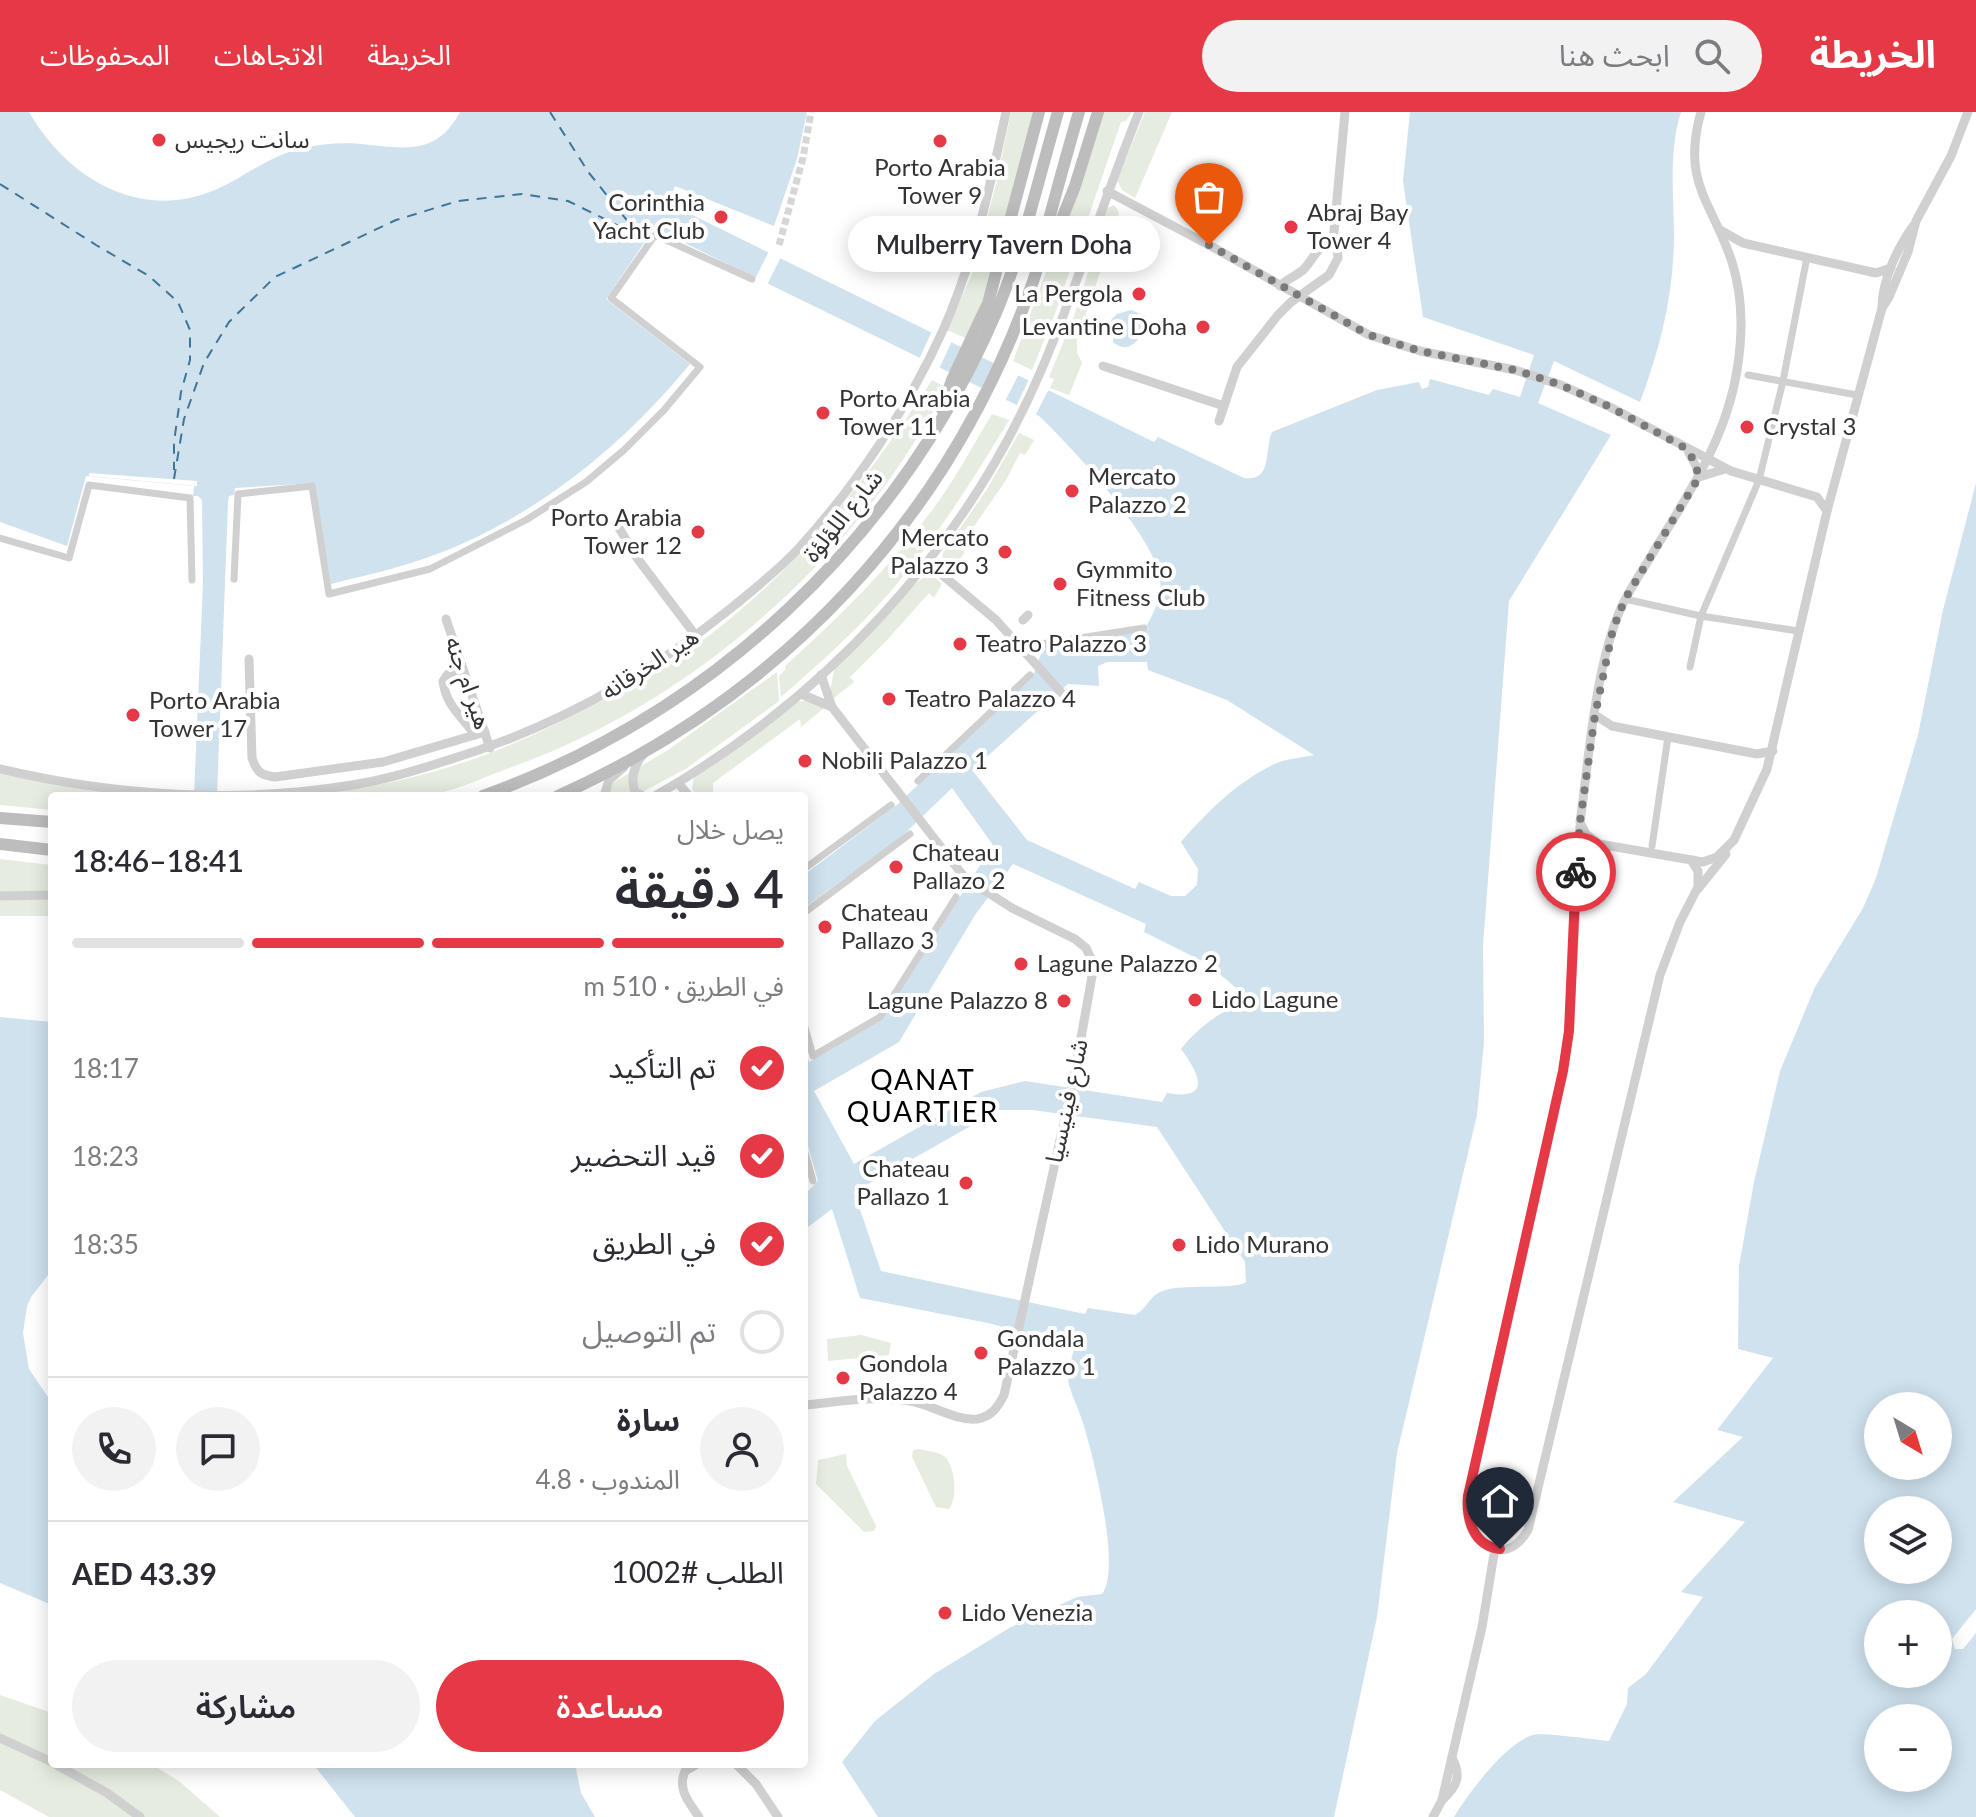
<!DOCTYPE html>
<html lang="ar">
<head>
<meta charset="utf-8">
<style>
	body { margin:0; font-family:Lato,"Noto Sans Arabic",sans-serif; background:#f2f2f3; color:#2b2b33; direction:rtl; height:100vh; display:flex; flex-direction:column; font-size:30px; white-space:nowrap }
	* { box-sizing:border-box; margin:0 }
	p { font-size:26px; color:#7c7c81 }
	.icon { flex:none; width:44px; height:44px; fill:none; stroke:currentColor; stroke-width:2; stroke-linecap:round; stroke-linejoin:round }
	.map { position:relative; flex:1; overflow:hidden; direction:ltr }
	.side { position:absolute; left:48px; top:680px; width:760px; height:976px; display:flex; flex-direction:column; background:#fff; border-radius:8px; box-shadow:0 4px 20px #0003; direction:rtl }
	.side>* { flex:none }
	.needle { width:52px; rotate:142deg }
	.buttons { position:absolute; left:1864px; top:1280px; display:grid; gap:16px }
	.buttons a { display:grid; place-items:center; width:88px; height:88px; border-radius:50%; background:#fff; box-shadow:0 4px 20px #0003; font-size:40px }
	.pin { position:absolute; display:grid; place-items:center; width:68px; height:68px; color:#fff; margin:-82px -34px; border-radius:50% 50% 50% 0; rotate:-45deg; box-shadow:0 0 8px #0007 }
	.pin .icon { rotate:45deg }
	.courier { position:absolute; display:grid; place-items:center; width:80px; height:80px; margin:-40px; border:6px solid #e63946; border-radius:50%; background:#fff; color:#222; box-shadow:0 2px 10px #0007 }
	.bubble { position:absolute; height:56px; border-radius:28px; background:#fff; box-shadow:0 4px 20px #0003; font-size:26px; font-weight:600; line-height:56px; text-align:center; direction:rtl }
	.overview em { font-style:normal; font-weight:600 }
	.overview div { display:flex; flex-direction:column-reverse }
	.overview { display:flex; align-items:center; justify-content:space-between; height:136px; padding:0 24px }
	h1 { font-size:52px; font-weight:600; line-height:60px }
	.bar { display:grid; grid-template-columns:repeat(4,1fr); gap:12px 8px; align-content:center; height:96px; padding:0 24px }
	.bar i { height:10px; border-radius:6px; background:#e1e1e2 }
	.bar .current { background:#e63946 }
	.bar p { grid-column:span 4 }
	.line { display:flex; align-items:center; gap:20px; padding:0 24px; border-top:2px solid #e1e1e2 }
	.line div { flex:1 }
	.round { display:grid; place-items:center; flex:none; width:84px; height:84px; border-radius:42px; background:#f2f2f3 }
	ol { padding:0 24px; list-style:none }
	li { display:flex; align-items:center; gap:24px; height:88px }
	li p { margin-inline-start:auto }
	li .icon { padding:8px; border-radius:50%; background:#e63946; color:#fff; stroke-width:4 }
	li:last-child { color:#7c7c81 }
	li i { width:44px; height:44px; border:4px solid #e1e1e2; border-radius:50% }
	.button { display:flex; gap:16px; margin-top:auto; padding:16px 24px }
	.button a { flex:1; height:92px; border-radius:48px; background:#e63946; color:#fff; font-size:32px; font-weight:600; line-height:92px; text-align:center }
	.button a+a { background:#f2f2f3; color:#2b2b33 }
	header { display:flex; align-items:center; gap:48px; box-sizing:border-box; height:112px; padding:0 40px; background:#e63946; color:#fff }
	header strong { font-size:38px }
	nav { display:flex; gap:44px; margin-inline-start:auto; font-size:28px }
	.search { width:560px; height:72px; background:#f2f2f3; display:flex; align-items:center; gap:20px; box-sizing:border-box; padding:0 28px; border-radius:44px; color:#7c7c81; font-size:30px }
	.map>svg:first-child { display:block }
</style>
</head>
<body>
<header>
<strong>الخريطة</strong>
<div class="search"><svg class="icon" aria-label="search" viewBox="0 0 24 24"><circle cx="10" cy="10" r="6"/><path d="M15 15l6 6"/></svg>ابحث هنا</div>
<nav><a>الخريطة</a><a>الاتجاهات</a><a>المحفوظات</a></nav>
</header>
<div class="map">
<svg width="1976" height="1705" viewBox="0 0 1976 1705">
	<rect width="100%" height="100%" fill="#fff"/>
	<g fill="#e6ecdf">
		<path d="M1011,0H1033L989,169L968,227L947,218L974,157L996,72Z"/>
		<path d="M1100,0H1132L1126,9L1121,10L1056,199L1032,258L1013,249L1079,71Z"/>
		<path d="M1145,0H1172L1135,86L1122,78L1117,68Z"/>
		<path d="M1114,93L1119,100L1117,111L1077,228V240L1082,251L1069,283L1050,276L1054,267L1049,265L1073,207L1103,115L1100,113L1106,97Z"/>
		<path d="M932,268L947,276C923,316 900,356 870,393C777,509 652,605 512,655C484,665 454,680 425,684C413,685 400,684 389,684C360,684 332,684 303,684C341,678 380,674 417,664C477,649 531,626 585,597C607,586 629,576 650,563C769,494 858,382 932,268Z"/>
		<path d="M992,302L1009,308C973,368 936,426 891,479C858,517 819,552 781,585L779,564L785,558L786,553C842,503 897,448 941,386C959,360 975,330 992,302Z"/>
		<path d="M1019,321L1034,328L1025,343L1020,341L1006,368L959,436L965,440L954,455H945L942,450L943,441L987,377Z"/>
		<path d="M926,464H933L942,472L934,486L929,481L888,527L850,565L854,570L834,586L830,580L834,558L916,471Z"/>
		<path d="M777,560L779,589L687,656L635,684H608L611,672L668,638Z"/>
		<path d="M809,588L824,596L801,615L800,607L713,671V680L707,684H696L692,677L694,663L796,590Z"/>
		<path d="M0,660L86,678L153,684H52V698L0,693Z"/>
		<path d="M0,747L52,753V804H0Z"/>
		<path d="M861,1223L891,1231L889,1243L828,1249L827,1227Z"/>
		<path d="M919,1337C927,1339 940,1340 945,1345C955,1355 958,1386 949,1397L936,1395L912,1345L913,1338Z"/>
		<path d="M846,1342L847,1354L876,1414L874,1419L864,1420L816,1372L818,1348Z"/>
		<path d="M0,1583L52,1601V1652H151L179,1669L220,1705H49L0,1678Z"/>
	</g>
	<g fill="#cfe2ee" fill-rule="evenodd">
		<path d="M0,0H29C67,66 139,110 215,78C245,65 270,43 303,36C325,31 349,30 370,33C410,37 438,41 460,0H807L797,47L774,114L675,74L668,91L1154,330L1158,325L1244,366C1273,370 1264,338 1272,320L1377,278L1419,270L1422,277L1428,275L1430,267L1489,283L1493,277L1520,285L1534,243L1423,205L1403,69L1410,0H1681C1668,41 1674,86 1674,128C1673,185 1660,237 1640,290L1554,249L1538,291L1611,323L1509,489L1483,834L1484,930L1477,1003L1397,1341L1377,1505L1334,1705H878L842,1650L875,1609L934,1562L1011,1515L1077,1485L1102,1482C1122,1457 1093,1343 1083,1311C1080,1299 1067,1275 1068,1264C1068,1254 1073,1243 1075,1234L988,1211L860,1186L832,1097L804,1118V1083L818,1069L804,1020V935L809,950L882,907L993,733L952,676L899,727L804,796V763L898,692L1034,561L1044,533L1148,518L1147,513C1155,499 1162,483 1160,466C1154,424 1071,334 1039,304L654,116L606,187L690,252C620,337 531,409 426,446C395,457 362,464 331,472L314,371L235,376L234,383L229,384L228,390L217,684H194L203,471L202,388L198,384H193L194,374L86,364L67,434L0,410ZM1107,550H1147L1148,558L1227,588L1314,643C1303,646 1289,646 1277,651C1239,668 1208,699 1181,730L1198,757L1197,773L1185,784H1171L1139,770L1135,777L1027,728L972,658L1068,572L1099,574L1098,554ZM1013,752L1146,812L1144,820L1208,852L1257,894L1254,897C1233,884 1194,920 1181,937C1199,961 1213,989 1167,981L1162,990L1025,969L981,980L854,1052L814,979L899,930L975,803ZM999,998H1032L1157,1015L1245,1150L1246,1170C1238,1177 1187,1173 1170,1177C1148,1181 1151,1194 1135,1203L1088,1196L1085,1202L881,1159L854,1080Z"/>
		<path d="M1131,198L1146,204L1150,213C1139,225 1130,245 1113,230L1114,216L1108,211L1117,202Z"/>
		<path d="M1976,371V1705H1454C1468,1682 1506,1630 1533,1623C1544,1620 1594,1628 1609,1629L1627,1592L1628,1576L1646,1562L1703,1485L1681,1480L1745,1410L1673,1390L1743,1325L1717,1318L1773,1246L1738,1237L1739,1154L1754,1070L1780,959L1815,875L1863,796L1876,766L1918,623L1943,498ZM1878,1294H1938V1354H1878ZM1878,1398H1938V1458H1878ZM1878,1502H1938V1562H1878ZM1878,1606H1938V1666H1878Z"/>
		<path d="M0,905L52,910V1158L31,1185L27,1194L23,1221L29,1257L52,1291V1493L0,1471Z"/>
		<path d="M313,1652H575L581,1681L595,1705H355Z"/>
	</g>
	<g fill="#fff">
		<path d="M770,137L782,143L766,175L754,169Z"/>
		<path d="M933,217L953,227L938,259L918,249Z"/>
		<path d="M995,248L1020,260L1004,291L980,279Z"/>
		<path d="M1030,265L1050,275L1034,306L1015,297Z"/>
		<path d="M89,361L197,369V374L89,364Z"/>
		<path d="M1976,1497V1521L1963,1537H1955L1952,1527Z"/>
	</g>
	<g fill="none" stroke-linecap="round" stroke-linejoin="round">
		<g stroke="#3f7597" stroke-width="2" stroke-dasharray="10 8" stroke-linecap="butt">
			<path d="M550,0L589,61L638,122"/>
			<path d="M0,72L96,133L149,164L178,190L190,218V248L181,280L174,330V358"/>
			<path d="M174,367L184,307L204,251L229,210L275,165L396,108L458,89L522,82L568,89L639,124"/>
		</g>
		<path stroke="#d6d6d6" stroke-width="7" stroke-dasharray="7 3.5" stroke-linecap="butt" d="M779,133L803,46L811,0"/>
		<g stroke="#d0d0d0" stroke-width="7">
			<path d="M1748,263L1857,283"/>
			<path d="M0,426L69,446L89,373L190,386L192,468"/>
			<path d="M234,467L238,382L312,374L329,482L430,457L526,408L586,370L624,338L664,298L700,255L611,186L655,123L752,167"/>
			<path d="M1625,487L1701,504L1798,519"/>
			<path d="M1041,532L1144,516"/>
			<path d="M1690,555L1701,504L1759,368L1783,269L1807,145"/>
			<path d="M918,669L1030,563"/>
			<path d="M1652,734L1668,625"/>
			<path d="M804,757L891,693"/>
			<path d="M804,801L910,722"/>
			<path d="M804,912L813,944L880,905L956,785"/>
			<path d="M804,1037L813,1069"/>
		</g>
		<g stroke="#d0d0d0" stroke-width="9">
			<path d="M1701,0C1681,71 1712,89 1732,150C1743,185 1743,222 1737,258C1726,328 1687,384 1651,444C1641,461 1629,478 1621,496C1595,555 1589,646 1580,710L1586,722L1599,732L1703,750L1717,745L1734,728L1767,657L1827,399L1882,196L1889,185L1908,140L1916,109L1951,44L1968,0"/>
			<path d="M1107,79L1209,133L1369,223L1420,239L1515,258L1561,273L1610,295L1731,359L1817,385L1827,399"/>
			<path d="M1720,118L1743,131L1876,161L1891,156"/>
			<path d="M1280,174C1287,167 1296,164 1303,158C1314,147 1316,134 1333,130"/>
			<path d="M1882,196C1882,168 1897,137 1913,114"/>
			<path d="M1103,254L1224,294"/>
			<path d="M1219,309L1237,255L1278,203L1291,190L1329,163L1338,146L1337,135L1333,130L1345,0"/>
			<path d="M1688,339L1696,354L1699,365L1725,357"/>
			<path d="M619,416L637,446L696,524"/>
			<path d="M928,451L996,508L1068,588"/>
			<path d="M446,507L490,636"/>
			<path d="M1023,508L1028,503"/>
			<path d="M249,547L252,646C257,660 260,663 275,665L383,650L485,620"/>
			<path d="M463,558L448,562L443,569C446,594 461,603 475,623"/>
			<path d="M821,563L832,595"/>
			<path d="M801,582L832,595L965,766L1012,796L1075,827L1086,836L1094,853L1075,960L1004,1283C998,1295 991,1305 977,1307C952,1309 929,1290 904,1288C871,1284 837,1290 804,1293"/>
			<path d="M1595,603L1612,614L1757,642L1773,639"/>
			<path d="M643,643C634,653 630,667 635,680L643,684"/>
			<path d="M0,657C114,684 237,692 352,673C384,668 415,659 445,649C549,618 641,568 726,500C750,481 776,460 798,437C856,374 909,294 944,216C975,145 990,75 1006,0"/>
			<path d="M678,671L689,684"/>
			<path d="M604,684L609,668L624,655"/>
			<path d="M655,684C823,588 963,440 1040,261C1077,176 1104,86 1139,0"/>
			<path d="M1580,714L1569,919L1563,959L1468,1384C1464,1425 1502,1462 1528,1418L1660,863L1680,810L1698,775V759L1691,748"/>
			<path d="M1576,750L1599,732"/>
			<path d="M1698,777L1726,742"/>
			<path d="M0,784L52,783"/>
			<path d="M0,1626L52,1650"/>
			<path d="M55,1652L107,1681L140,1705"/>
			<path d="M697,1652L685,1659C677,1678 689,1690 699,1705"/>
			<path d="M736,1652L756,1672L778,1705"/>
			<path d="M1442,1688C1457,1675 1462,1664 1452,1646"/>
			<path d="M1433,1705L1442,1688L1482,1515L1495,1436"/>
		</g>
		<g stroke="#bdbdbd" stroke-width="12">
			<path d="M1045,149L1075,74L1098,0"/>
			<path d="M942,297L952,268L988,191L1039,0"/>
			<path d="M483,684C713,601 898,427 995,203C1023,138 1038,68 1058,0"/>
			<path d="M558,684C782,583 948,408 1031,175C1039,155 1043,132 1048,111C1058,74 1068,37 1079,0"/>
			<path d="M0,706L52,710"/>
			<path d="M0,732L52,738"/>
		</g>
	</g>
	<g fill="none" stroke-linecap="round" stroke-linejoin="round">
		<path stroke="#7a7a7a" stroke-width="8" stroke-dasharray="0 14.4" d="M1209,133L1369,223L1420,239L1515,258L1561,273L1610,295L1682,334L1694,348L1699,365L1625,487L1613,517L1595,603L1580,710L1576,760"/>
		<path stroke="#e63946" stroke-width="10" d="M1500,1437C1473,1434 1466,1407 1468,1384L1563,959L1569,919L1576,760"/>
	</g>
	<g fill="#e63946" stroke="#fff" stroke-width="3">
		<circle cx="159" cy="28" r="8"/>
		<circle cx="940" cy="29" r="8"/>
		<circle cx="721" cy="105" r="8"/>
		<circle cx="1291" cy="115" r="8"/>
		<circle cx="1139" cy="182" r="8"/>
		<circle cx="1203" cy="215" r="8"/>
		<circle cx="823" cy="301" r="8"/>
		<circle cx="1747" cy="315" r="8"/>
		<circle cx="1072" cy="379" r="8"/>
		<circle cx="698" cy="420" r="8"/>
		<circle cx="1005" cy="440" r="8"/>
		<circle cx="1060" cy="472" r="8"/>
		<circle cx="960" cy="532" r="8"/>
		<circle cx="889" cy="587" r="8"/>
		<circle cx="133" cy="603" r="8"/>
		<circle cx="805" cy="649" r="8"/>
		<circle cx="896" cy="755" r="8"/>
		<circle cx="825" cy="815" r="8"/>
		<circle cx="1021" cy="852" r="8"/>
		<circle cx="1195" cy="888" r="8"/>
		<circle cx="1064" cy="889" r="8"/>
		<circle cx="966" cy="1071" r="8"/>
		<circle cx="1179" cy="1133" r="8"/>
		<circle cx="981" cy="1241" r="8"/>
		<circle cx="843" cy="1266" r="8"/>
		<circle cx="945" cy="1501" r="8"/>
	</g>
	<g text-anchor="middle" stroke-width="8" stroke-linejoin="round" paint-order="stroke">
		<g font-size="24" fill="#333" stroke="#fff" text-anchor="start">
			<text x="175" y="36">سانت ريجيس</text>
			<text x="940" y="64" text-anchor="middle">Porto Arabia<tspan x="940" dy="28">Tower 9</tspan></text>
			<text x="705" y="99" text-anchor="end">Corinthia<tspan x="705" dy="28">Yacht Club</tspan></text>
			<text x="1307" y="109">Abraj Bay<tspan x="1307" dy="28">Tower 4</tspan></text>
			<text x="1123" y="190" text-anchor="end">La Pergola</text>
			<text x="1187" y="223" text-anchor="end">Levantine Doha</text>
			<text x="839" y="295">Porto Arabia<tspan x="839" dy="28">Tower 11</tspan></text>
			<text x="1763" y="323">Crystal 3</text>
			<text x="1088" y="373">Mercato<tspan x="1088" dy="28">Palazzo 2</tspan></text>
			<text x="682" y="414" text-anchor="end">Porto Arabia<tspan x="682" dy="28">Tower 12</tspan></text>
			<text x="989" y="434" text-anchor="end">Mercato<tspan x="989" dy="28">Palazzo 3</tspan></text>
			<text x="1076" y="466">Gymmito<tspan x="1076" dy="28">Fitness Club</tspan></text>
			<text x="976" y="540">Teatro Palazzo 3</text>
			<text x="905" y="595">Teatro Palazzo 4</text>
			<text x="149" y="597">Porto Arabia<tspan x="149" dy="28">Tower 17</tspan></text>
			<text x="821" y="657">Nobili Palazzo 1</text>
			<text x="912" y="749">Chateau<tspan x="912" dy="28">Pallazo 2</tspan></text>
			<text x="841" y="809">Chateau<tspan x="841" dy="28">Pallazo 3</tspan></text>
			<text x="1037" y="860">Lagune Palazzo 2</text>
			<text x="1211" y="896">Lido Lagune</text>
			<text x="1048" y="897" text-anchor="end">Lagune Palazzo 8</text>
			<text x="950" y="1065" text-anchor="end">Chateau<tspan x="950" dy="28">Pallazo 1</tspan></text>
			<text x="1195" y="1141">Lido Murano</text>
			<text x="997" y="1235">Gondala<tspan x="997" dy="28">Palazzo 1</tspan></text>
			<text x="859" y="1260">Gondola<tspan x="859" dy="28">Palazzo 4</tspan></text>
			<text x="961" y="1509">Lido Venezia</text>
		</g>
		<g font-size="24" fill="#333" stroke="#fff">
			<text transform="translate(843 404) rotate(-51)" y="8">شارع اللؤلؤة</text>
			<text transform="translate(650 552) rotate(-33)" y="8">هير الخرقانه</text>
			<text transform="translate(468 571) rotate(71)" y="8">هير ام جنه</text>
			<text transform="translate(1067 989) rotate(-78)" y="8">شارع فينيسيا</text>
		</g>
		<g font-size="28" letter-spacing="2" fill="#000" stroke="#fff">
			<text x="923" y="978">QANAT<tspan x="923" dy="32">QUARTIER</tspan></text>
		</g>
	</g>
</svg>
<div class="buttons">
<a><svg class="needle" viewBox="-14 -14 28 28"><path d="M0-13l5 13h-10z" fill="#e53935"/><path d="M0 13l5-13h-10z" fill="#7c7c81"/></svg></a>
<a><svg class="icon" aria-label="layers" viewBox="0 0 24 24"><path d="M12 4l9 5-9 5-9-5zM3 14l9 5 9-5"/></svg></a>
<a>+</a>
<a>−</a>
</div>
<div class="pin" style="left:1209px;top:133px;background:#ea580c"><svg class="icon" aria-label="bag" viewBox="0 0 24 24"><path d="M5 8h14l-1 12H6zM9 8a3 3 0 0 1 6 0"/></svg></div>
<div class="pin" style="left:1500px;top:1437px;background:#1f2937"><svg class="icon" aria-label="home" viewBox="0 0 24 24"><path d="M3 11l9-7 9 7M6 9v11h12V9"/></svg></div>
<div class="courier" style="left:1576px;top:760px"><svg class="icon" aria-label="bike" viewBox="0 0 24 24"><circle cx="6" cy="16" r="4"/><circle cx="18" cy="16" r="4"/><path d="M6 16l4-8h5l3 8M10 8l3 8H6M13 5h3"/></svg></div>
<div class="bubble" style="left:848px;top:104px;width:312px">Mulberry Tavern Doha</div>
<section class="side">
<div class="overview"><div><h1>4 دقيقة</h1><p>يصل خلال</p></div><em>18:41–18:46</em></div>
<div class="bar"><i class="current"></i><i class="current"></i><i class="current"></i><i></i><p>في الطريق · 510 m</p></div>
<ol>
<li><svg class="icon" aria-label="check" viewBox="0 0 24 24"><path d="M5 12l5 5 9-10"/></svg>تم التأكيد<p>18:17</p></li>
<li><svg class="icon" aria-label="check" viewBox="0 0 24 24"><path d="M5 12l5 5 9-10"/></svg>قيد التحضير<p>18:23</p></li>
<li><svg class="icon" aria-label="check" viewBox="0 0 24 24"><path d="M5 12l5 5 9-10"/></svg>في الطريق<p>18:35</p></li>
<li><i></i>تم التوصيل</li>
</ol>
<div class="line" style="height:144px"><a class="round"><svg class="icon" aria-label="person" viewBox="0 0 24 24"><circle cx="12" cy="8" r="4"/><path d="M4 21q1-7 8-7t8 7"/></svg></a><div><b>سارة</b><p>المندوب · 4.8</p></div><a class="round"><svg class="icon" aria-label="chat" viewBox="0 0 24 24"><path d="M4 5h16v11H9l-5 4z"/></svg></a><a class="round"><svg class="icon" aria-label="phone" viewBox="0 0 24 24"><path d="M5 4h4l2 5-3 2q2 4 5 5l2-3 5 2v4C11 20 4 13 5 4z"/></svg></a></div>
<div class="line" style="height:104px"><div>الطلب #1002</div><b>AED 43.39</b></div>
<div class="button"><a>مساعدة</a><a>مشاركة</a></div>
</section>
</div>
</body>
</html>
